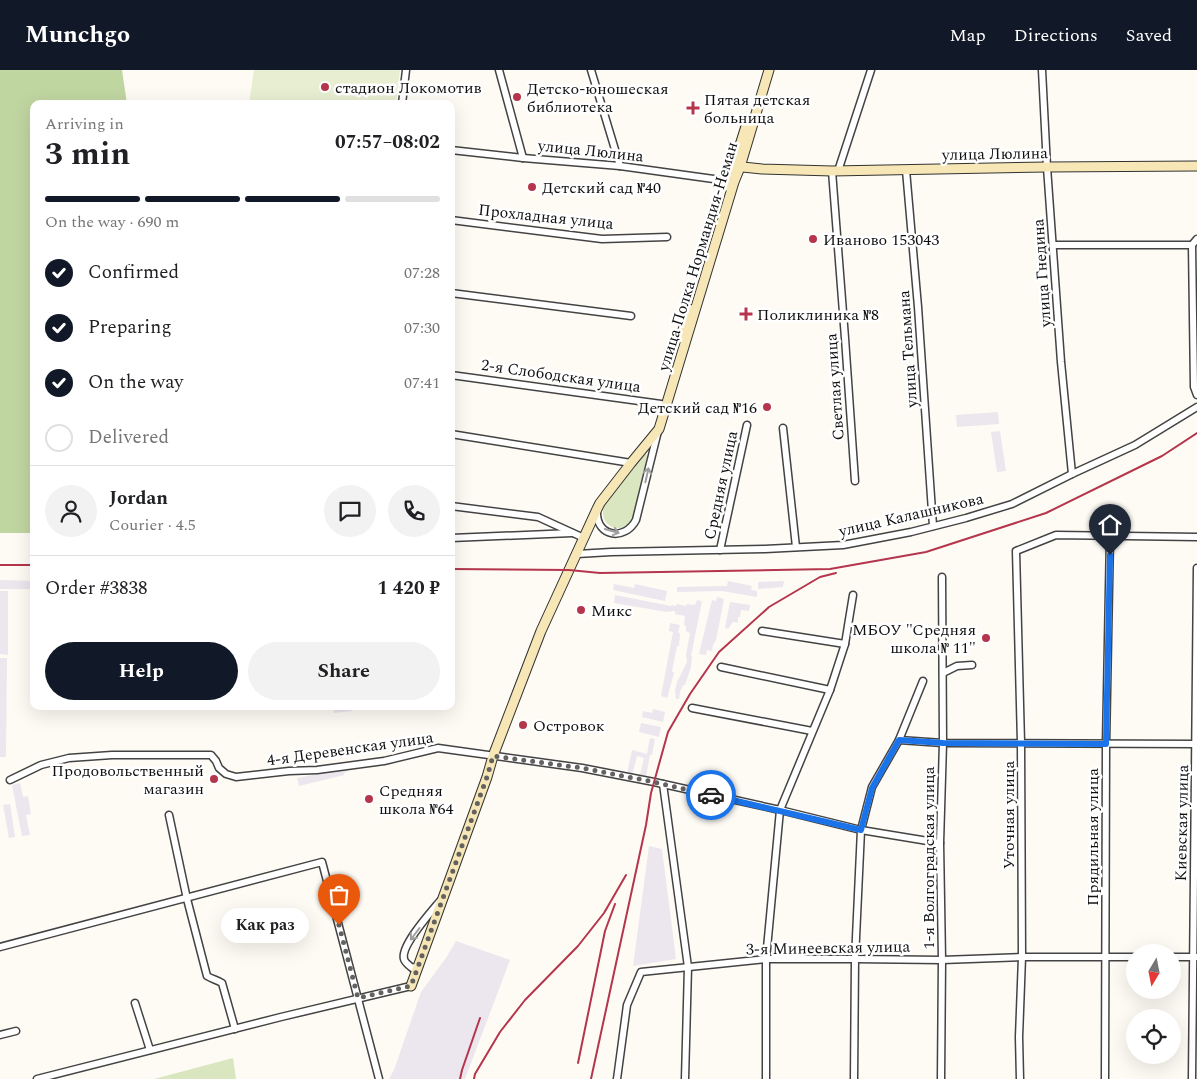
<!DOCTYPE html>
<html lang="en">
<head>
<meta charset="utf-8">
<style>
	body { margin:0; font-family:Spectral,serif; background:#f2f2f2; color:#202124; height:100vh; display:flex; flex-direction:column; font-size:19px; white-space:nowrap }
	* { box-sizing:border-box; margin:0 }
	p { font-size:16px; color:#757577 }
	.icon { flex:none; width:28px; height:28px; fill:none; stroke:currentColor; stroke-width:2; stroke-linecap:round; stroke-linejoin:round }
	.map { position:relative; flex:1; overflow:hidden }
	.drawer { position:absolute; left:30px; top:30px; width:425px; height:610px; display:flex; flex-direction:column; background:#fff; border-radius:10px; box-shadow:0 5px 20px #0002 }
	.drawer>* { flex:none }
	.needle { width:32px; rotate:190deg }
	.buttons { position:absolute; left:1126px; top:874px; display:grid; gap:10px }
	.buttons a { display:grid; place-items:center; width:55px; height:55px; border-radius:50%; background:#fff; box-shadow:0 5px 20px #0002; font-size:25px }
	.pin { position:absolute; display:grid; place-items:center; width:42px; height:42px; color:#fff; margin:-51px -21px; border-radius:50% 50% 50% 0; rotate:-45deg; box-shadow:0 0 5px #0007 }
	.pin .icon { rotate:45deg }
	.courier { position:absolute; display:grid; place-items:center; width:50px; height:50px; margin:-25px; border:4px solid #1a73e8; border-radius:50%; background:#fff; color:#222; box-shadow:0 1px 6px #0007 }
	.bubble { position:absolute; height:35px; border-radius:18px; background:#fff; box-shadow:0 5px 20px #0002; font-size:16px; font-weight:700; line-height:35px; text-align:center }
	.summary em { font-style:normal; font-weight:700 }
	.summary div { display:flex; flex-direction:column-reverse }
	.summary { display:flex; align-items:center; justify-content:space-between; height:85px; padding:0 15px }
	h1 { font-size:32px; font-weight:700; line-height:38px }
	.bar { display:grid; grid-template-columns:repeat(4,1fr); gap:8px 5px; align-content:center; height:60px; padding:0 15px }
	.bar i { height:6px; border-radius:4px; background:#e0e0e0 }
	.bar .current { background:#111827 }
	.bar p { grid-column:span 4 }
	.line { display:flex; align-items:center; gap:12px; padding:0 15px; border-top:1px solid #e0e0e0 }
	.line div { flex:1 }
	.round { display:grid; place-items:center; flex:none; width:52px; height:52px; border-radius:26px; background:#f2f2f2 }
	ol { padding:0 15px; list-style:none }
	li { display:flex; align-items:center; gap:15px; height:55px }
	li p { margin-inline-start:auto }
	li .icon { padding:5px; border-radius:50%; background:#111827; color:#fff; stroke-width:4 }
	li:last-child { color:#757577 }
	li i { width:28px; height:28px; border:2px solid #e0e0e0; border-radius:50% }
	.action { display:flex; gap:10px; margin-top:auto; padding:10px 15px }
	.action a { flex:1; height:58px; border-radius:30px; background:#111827; color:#fff; font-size:20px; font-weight:700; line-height:58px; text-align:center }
	.action a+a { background:#f2f2f2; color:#202124 }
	header { display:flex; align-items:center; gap:30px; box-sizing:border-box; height:70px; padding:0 25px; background:#111827; color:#fff }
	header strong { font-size:24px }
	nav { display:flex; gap:28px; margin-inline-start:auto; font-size:18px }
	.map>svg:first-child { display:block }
</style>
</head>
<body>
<header>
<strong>Munchgo</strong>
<nav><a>Map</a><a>Directions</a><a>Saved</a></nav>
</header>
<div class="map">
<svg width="1197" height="1009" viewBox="0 0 1197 1009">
	<rect width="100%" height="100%" fill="#fefbf5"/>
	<g fill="#ece6ee">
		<path d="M998,342L999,354L957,357L956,345Z"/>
		<path d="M1000,361L1006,401L997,402L991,362Z"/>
		<path d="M0,510L34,511V519H0Z"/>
		<path d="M728,511L752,516L751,520L757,521V527L722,521L677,522V517L727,516Z"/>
		<path d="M784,511L783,517L758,519V512Z"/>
		<path d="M614,514L634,518L635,514L667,521L665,531L613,520Z"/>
		<path d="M0,521H8V585L0,584Z"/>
		<path d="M615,525L671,536L672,535L676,536L677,534L686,536L687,534L695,535L697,530L702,531L691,586H692L691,597L685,615H683L680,622L679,629H676L675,621L677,612L687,592L686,585L690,563L686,561V556L684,555L685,546L675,544V541H671V542L667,541V542L614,533Z"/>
		<path d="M717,527L724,529L716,570L713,575L712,581L707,580L706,585L699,584L712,530L716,531Z"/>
		<path d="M730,532L750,535L749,541L741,540L740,547H738V553L733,552L728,559L725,558Z"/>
		<path d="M670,553L680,555L678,562L680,564L679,576H677L672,601L674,603L667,628L661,626L673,562L669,561Z"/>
		<path d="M0,588H7L6,687H0Z"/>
		<path d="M340,636H352V641L334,643L333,637Z"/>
		<path d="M653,639L665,642L663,652L642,647L643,641L652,643Z"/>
		<path d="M641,653L661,657L659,667L639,662Z"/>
		<path d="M650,668L655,669L652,685H650L646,707L640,705L644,688L637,686L632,705L627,704L632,680L647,684Z"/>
		<path d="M348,698V701L344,703V705L299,716L297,708Z"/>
		<path d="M20,713L23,727L28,726L31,744L26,745L30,765L22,766L12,715Z"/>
		<path d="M10,734L15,767L9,768L3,735Z"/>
		<path d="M649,776L662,779L676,889L633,896Z"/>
		<path d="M456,871L510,890L465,1009H389L394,1000L421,922L446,888Z"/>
	</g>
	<g fill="#d9e6c0">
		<path d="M643,384H646L647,386L633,446C624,469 595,456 605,434Z"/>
		<path d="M233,988L236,1009H154Z"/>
	</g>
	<path fill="#c0d6a1" d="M0,0H122L127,34H34V463H0Z"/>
	<path fill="#e8eed1" d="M254,0H400L396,34H249Z"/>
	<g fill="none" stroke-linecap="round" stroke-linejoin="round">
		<g stroke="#434343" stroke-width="9">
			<g id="street">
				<path d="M499,0L523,88"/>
				<path d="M591,0L620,96"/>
				<path d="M1042,0L1047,97L1061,292L1072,404"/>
				<path d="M402,34L406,0"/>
				<path d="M451,80L523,88L620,96L728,111"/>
				<path d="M906,100L918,237L933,456"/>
				<path d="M832,101L845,268L855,411"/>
				<path d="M838,101L871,0"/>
				<path d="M451,150L602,169L667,167"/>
				<path d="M1197,169L1192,175L1194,317L1197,325"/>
				<path d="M1053,175H1192"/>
				<path d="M451,223L631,246"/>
				<path d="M451,305L661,334"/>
				<path d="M783,358L796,477"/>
				<path d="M451,364L631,393"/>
				<path d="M451,436L538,447L584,468"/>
				<path d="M597,443C597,467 625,471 636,450L658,361"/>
				<path d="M451,468L572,463"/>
				<path d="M720,480L747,355"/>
				<path d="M577,484L611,482L765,479L843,475L911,462L966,448L1012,434L1072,404L1135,375L1197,337"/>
				<path d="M762,561L845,574"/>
				<path d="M721,597L830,620"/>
				<path d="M943,603L957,596L972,595"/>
				<path d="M692,638L812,661"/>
				<path d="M899,670L943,673L1197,674"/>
				<path d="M10,710L41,695L69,688L112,685H211L216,691L219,698L226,704L236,707L289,701L317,700L384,691L438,678L582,698L654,712L780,740L861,760L940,773"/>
				<path d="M663,714L688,897L685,1009"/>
				<path d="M169,745L187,829L207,906C212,909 217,910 222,913L235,959"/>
				<path d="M0,877L322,792L379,1009"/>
				<path d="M1172,887H1196"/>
				<path d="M419,896L412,898C409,895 405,893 404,889C400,876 431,842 440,831"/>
				<path d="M135,933L150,980"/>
				<path d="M0,965L16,961"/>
				<path d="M37,1009L281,947L411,916"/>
				<path d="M617,1009L627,935L641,902L766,889H855L942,890L1022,887H1135"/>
				<path d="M766,1009V889L780,740L830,620L845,574L853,525"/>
				<path d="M854,1009L855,889L861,760L872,717L899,670L923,611"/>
				<path d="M941,1009L942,890L940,773L943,673L942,507"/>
				<path d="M1020,1009L1019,967L1022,887L1021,673L1016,481L1056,465L1197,467"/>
				<path d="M1105,1009L1106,674L1110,466"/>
				<path d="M1192,1009L1197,498"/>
			</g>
		</g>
		<g stroke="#323232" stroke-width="11">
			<g id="secondary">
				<path d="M733,96L762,99L832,101L1047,97L1197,96"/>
				<path d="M727,116L747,53"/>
				<path d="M681,267L689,239"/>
				<path d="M411,916L487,707L493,686L541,561L597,439L600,433L631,393L659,359L734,112L740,97L769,0"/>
			</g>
		</g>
		<use href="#street" stroke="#fff" stroke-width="6"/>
		<use href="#secondary" stroke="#f7e7b6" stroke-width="9"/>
		<g stroke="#b4354c" stroke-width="2">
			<path d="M0,495H34"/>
			<path d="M451,499L569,500L600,503L830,499L926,482L1046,443L1162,386L1197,363"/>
			<path d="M578,993L605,861L615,834"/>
			<path d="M460,1009L462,1000L480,948"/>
			<path d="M474,1009L475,1004L500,962L525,930L578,876L604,843L626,805"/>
			<path d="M591,1009L646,755L651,723L668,662L690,624L719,582L769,537L820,507L836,503"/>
		</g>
	</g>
	<defs><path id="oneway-shaft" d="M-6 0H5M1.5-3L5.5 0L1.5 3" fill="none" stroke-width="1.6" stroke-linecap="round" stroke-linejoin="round" transform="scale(1.25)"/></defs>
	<g stroke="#9f9f9f">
		<use href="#oneway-shaft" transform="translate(647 405) rotate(-77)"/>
		<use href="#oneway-shaft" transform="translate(612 461) rotate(16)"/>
		<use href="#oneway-shaft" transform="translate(415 864) rotate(127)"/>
	</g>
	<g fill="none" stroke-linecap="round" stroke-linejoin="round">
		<path stroke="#636260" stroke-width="5" stroke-dasharray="0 9" d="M339,855L358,928L411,916L487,707L493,686L582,698L654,712L711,725"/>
		<path stroke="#1a73e8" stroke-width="6" d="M711,725L861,760L872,718L899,670L943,673L1106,674L1110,485"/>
	</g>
	<g fill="#b4354c" stroke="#fff" stroke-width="2">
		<circle cx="325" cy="17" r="5"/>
		<circle cx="517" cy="27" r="5"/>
		<path d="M690.5 30.5h5v5h5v5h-5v5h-5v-5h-5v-5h5z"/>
		<circle cx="532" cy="117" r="5"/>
		<circle cx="813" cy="169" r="5"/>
		<path d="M743.5 236.5h5v5h5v5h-5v5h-5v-5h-5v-5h5z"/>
		<circle cx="767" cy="337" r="5"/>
		<circle cx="581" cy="540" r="5"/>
		<circle cx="986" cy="568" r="5"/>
		<circle cx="523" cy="655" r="5"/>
		<circle cx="214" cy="709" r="5"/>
		<circle cx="369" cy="729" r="5"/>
	</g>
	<g text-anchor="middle" stroke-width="5" stroke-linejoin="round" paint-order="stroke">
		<g font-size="16" fill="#101010" stroke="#fff" text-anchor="start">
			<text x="335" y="23">стадион Локомотив</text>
			<text x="527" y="24">Детско-юношеская<tspan x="527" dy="18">библиотека</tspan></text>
			<text x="704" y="35">Пятая детская<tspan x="704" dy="18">больница</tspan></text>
			<text x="542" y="123">Детский сад №40</text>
			<text x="823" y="175">Иваново 153043</text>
			<text x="757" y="250">Поликлиника №8</text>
			<text x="757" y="343" text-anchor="end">Детский сад №16</text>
			<text x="591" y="546">Микс</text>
			<text x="976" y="565" text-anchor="end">МБОУ "Средняя<tspan x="976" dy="18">школа № 11"</tspan></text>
			<text x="533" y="661">Островок</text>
			<text x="204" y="706" text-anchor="end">Продовольственный<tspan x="204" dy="18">магазин</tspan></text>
			<text x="379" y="726">Средняя<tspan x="379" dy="18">школа №64</tspan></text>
		</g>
		<g font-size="16" fill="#101010" stroke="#fff">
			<text transform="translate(591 80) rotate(6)" y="6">улица Люлина</text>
			<text transform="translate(995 83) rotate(-1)" y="6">улица Люлина</text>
			<text transform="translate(546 146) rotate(6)" y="6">Прохладная улица</text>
			<text transform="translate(697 186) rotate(-73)" y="6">улица Полка Нормандия-Неман</text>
			<text transform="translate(1041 203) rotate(-94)" y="6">улица Гнедина</text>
			<text transform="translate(907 279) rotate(-94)" y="6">улица Тельмана</text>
			<text transform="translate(561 305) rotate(8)" y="6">2-я Слободская улица</text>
			<text transform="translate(834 317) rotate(-94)" y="6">Светлая улица</text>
			<text transform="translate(720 415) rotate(-78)" y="6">Средняя улица</text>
			<text transform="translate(911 444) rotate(-13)" y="6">улица Калашникова</text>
			<text transform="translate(350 678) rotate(-8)" y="6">4-я Деревенская улица</text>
			<text transform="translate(1008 745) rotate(-90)" y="6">Уточная улица</text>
			<text transform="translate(1181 753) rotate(-89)" y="6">Киевская улица</text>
			<text transform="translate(1092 767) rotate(-90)" y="6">Прядильная улица</text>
			<text transform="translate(928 788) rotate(-90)" y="6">1-я Волгоградская улица</text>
			<text transform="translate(828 877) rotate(-1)" y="6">3-я Минеевская улица</text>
		</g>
	</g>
</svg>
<div class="buttons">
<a><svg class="needle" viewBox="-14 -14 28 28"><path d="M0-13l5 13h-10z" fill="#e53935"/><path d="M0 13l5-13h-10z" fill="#757577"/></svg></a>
<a><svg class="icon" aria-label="locate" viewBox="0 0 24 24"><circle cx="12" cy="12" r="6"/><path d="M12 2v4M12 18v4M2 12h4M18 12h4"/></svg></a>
</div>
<div class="pin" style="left:339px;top:855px;background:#ea580c"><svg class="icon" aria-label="bag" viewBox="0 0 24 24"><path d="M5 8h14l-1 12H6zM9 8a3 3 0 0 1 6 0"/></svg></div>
<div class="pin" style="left:1110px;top:485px;background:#1f2937"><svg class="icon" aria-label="home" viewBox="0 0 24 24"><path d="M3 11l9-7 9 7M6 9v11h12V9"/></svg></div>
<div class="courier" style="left:711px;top:725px"><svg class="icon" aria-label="car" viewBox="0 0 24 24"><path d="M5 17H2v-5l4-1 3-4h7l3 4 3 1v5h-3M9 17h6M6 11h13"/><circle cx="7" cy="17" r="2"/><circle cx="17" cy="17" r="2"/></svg></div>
<div class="bubble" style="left:221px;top:838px;width:88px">Как раз</div>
<section class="drawer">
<div class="summary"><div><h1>3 min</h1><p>Arriving in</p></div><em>07:57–08:02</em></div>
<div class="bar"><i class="current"></i><i class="current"></i><i class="current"></i><i></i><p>On the way · 690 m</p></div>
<ol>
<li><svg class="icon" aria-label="check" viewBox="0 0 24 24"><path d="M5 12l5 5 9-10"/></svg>Confirmed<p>07:28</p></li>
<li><svg class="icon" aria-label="check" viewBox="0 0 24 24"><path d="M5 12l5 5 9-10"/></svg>Preparing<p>07:30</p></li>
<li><svg class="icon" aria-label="check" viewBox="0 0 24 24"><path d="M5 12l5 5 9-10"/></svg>On the way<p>07:41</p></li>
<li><i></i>Delivered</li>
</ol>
<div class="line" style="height:90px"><a class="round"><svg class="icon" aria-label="person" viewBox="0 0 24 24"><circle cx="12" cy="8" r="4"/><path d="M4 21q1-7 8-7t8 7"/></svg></a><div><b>Jordan</b><p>Courier · 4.5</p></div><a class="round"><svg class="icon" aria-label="chat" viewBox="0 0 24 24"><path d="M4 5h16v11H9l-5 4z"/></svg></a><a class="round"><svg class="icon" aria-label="phone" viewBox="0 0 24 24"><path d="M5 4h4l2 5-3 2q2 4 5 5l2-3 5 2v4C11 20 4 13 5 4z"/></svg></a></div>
<div class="line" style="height:65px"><div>Order #3838</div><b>1 420 ₽</b></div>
<div class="action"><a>Help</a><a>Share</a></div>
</section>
</div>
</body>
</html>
